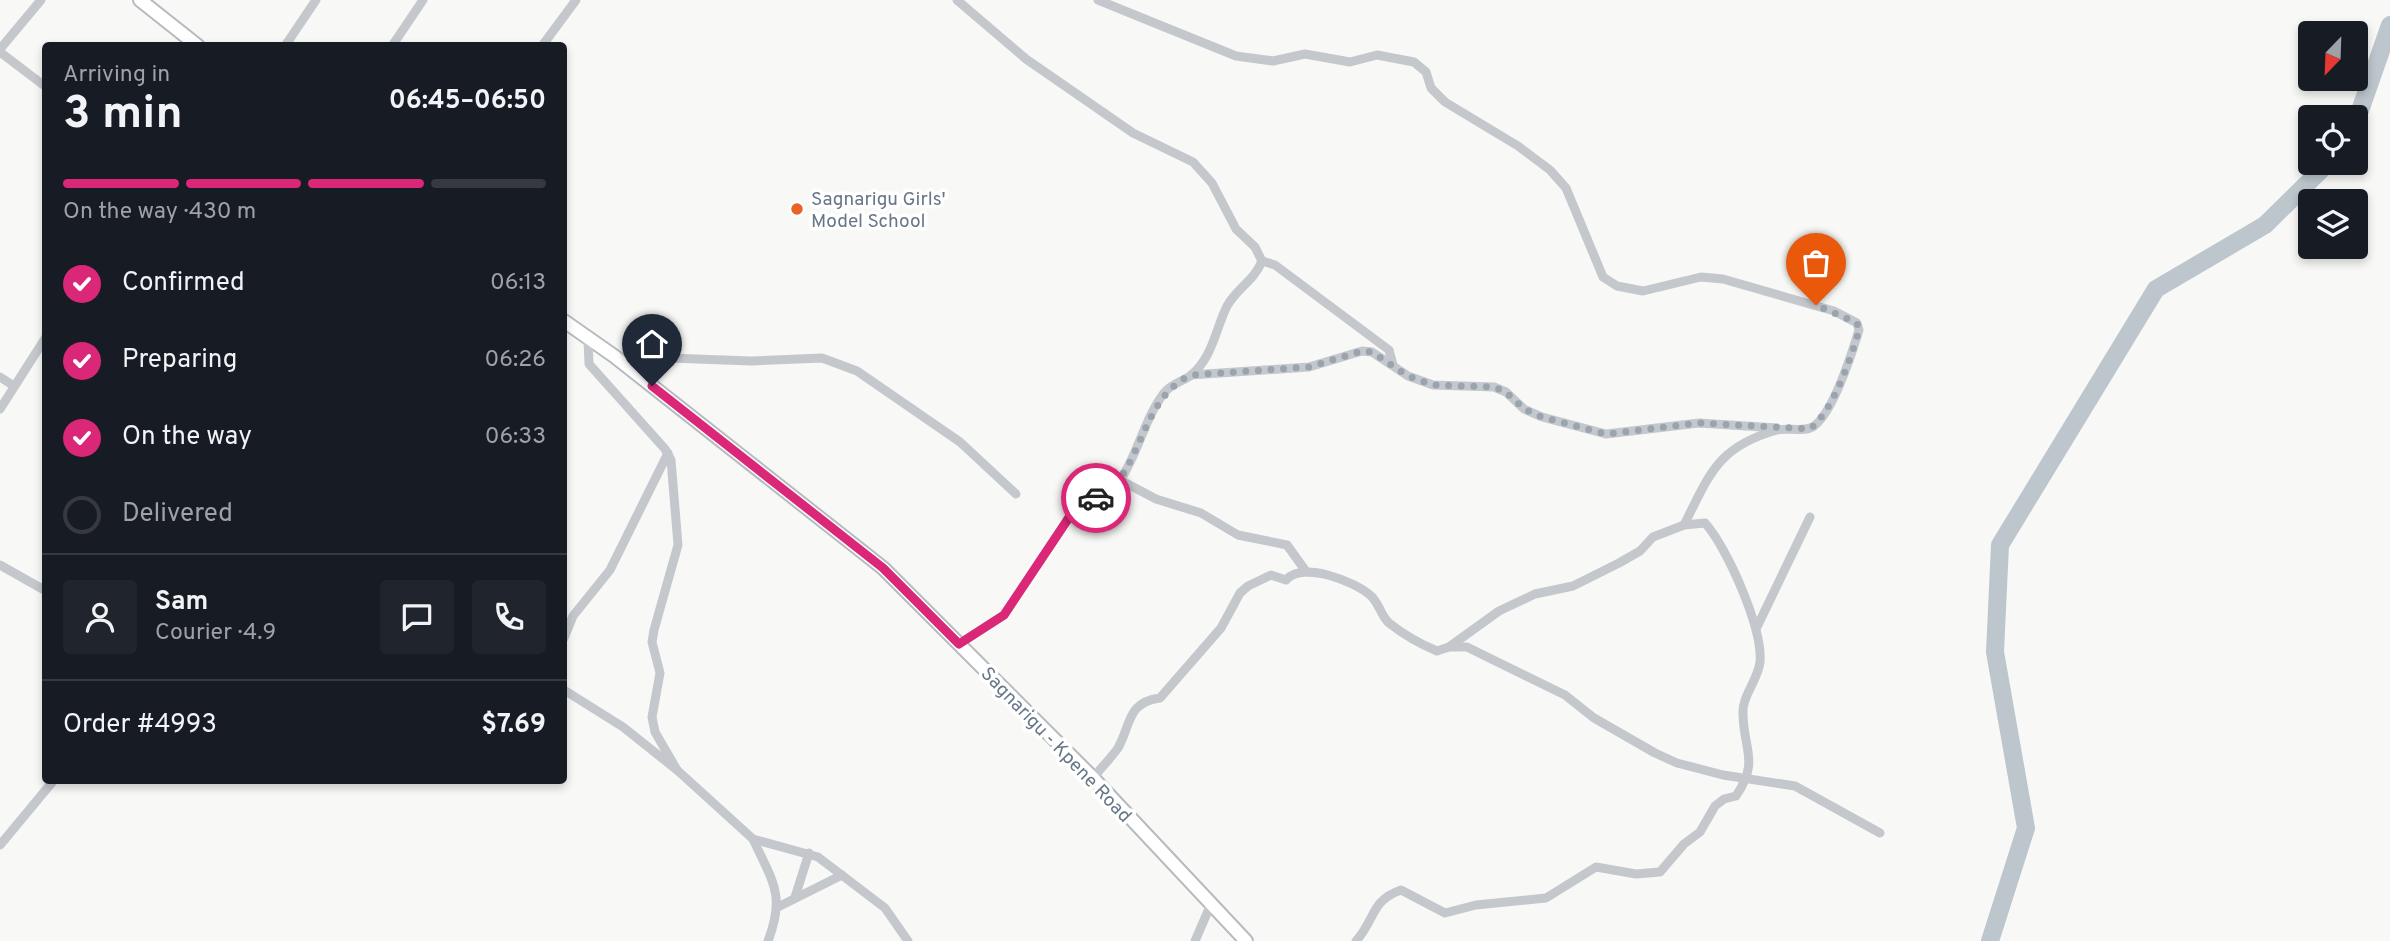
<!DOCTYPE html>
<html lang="en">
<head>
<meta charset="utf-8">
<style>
	body { margin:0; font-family:Overpass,sans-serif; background:#20242c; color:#f1f3f6; height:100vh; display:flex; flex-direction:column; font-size:26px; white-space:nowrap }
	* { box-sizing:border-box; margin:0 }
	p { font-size:23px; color:#9ea1a6 }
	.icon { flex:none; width:38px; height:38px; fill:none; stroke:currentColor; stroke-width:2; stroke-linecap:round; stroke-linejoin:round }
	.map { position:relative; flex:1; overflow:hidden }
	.details { position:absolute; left:42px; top:42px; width:525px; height:742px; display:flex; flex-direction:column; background:#171b24; border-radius:7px; box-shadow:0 4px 10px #0003 }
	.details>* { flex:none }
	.needle { width:46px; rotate:203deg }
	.controls { position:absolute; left:2298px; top:21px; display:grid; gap:14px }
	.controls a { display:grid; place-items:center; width:70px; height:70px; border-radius:7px; background:#171b24; box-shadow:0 4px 10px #0003; font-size:35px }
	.pin { position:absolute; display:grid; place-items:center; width:60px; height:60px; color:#fff; margin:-72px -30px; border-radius:50% 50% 50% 0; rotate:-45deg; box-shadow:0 0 7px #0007 }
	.pin .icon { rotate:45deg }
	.courier { position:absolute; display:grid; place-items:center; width:70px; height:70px; margin:-35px; border:5px solid #db2777; border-radius:50%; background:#fff; color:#222; box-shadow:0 2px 9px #0007 }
	.summary em { font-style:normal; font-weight:700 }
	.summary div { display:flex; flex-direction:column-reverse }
	.summary { display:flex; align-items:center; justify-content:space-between; height:119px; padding:0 21px }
	h1 { font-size:46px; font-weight:700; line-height:52px }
	.bar { display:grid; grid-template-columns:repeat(4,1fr); gap:10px 7px; align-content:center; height:84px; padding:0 21px }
	.bar i { height:9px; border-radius:5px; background:#363941 }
	.bar .on { background:#db2777 }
	.bar p { grid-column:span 4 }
	.line { display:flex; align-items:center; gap:18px; padding:0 21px; border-top:2px solid #363941 }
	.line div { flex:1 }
	.round { display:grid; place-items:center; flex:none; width:74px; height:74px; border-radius:7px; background:#20242c }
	ol { padding:0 21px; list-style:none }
	li { display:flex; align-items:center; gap:21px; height:77px }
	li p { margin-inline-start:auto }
	li .icon { padding:7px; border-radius:50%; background:#db2777; color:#fff; stroke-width:4 }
	li:last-child { color:#9ea1a6 }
	li i { width:38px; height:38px; border:4px solid #363941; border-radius:50% }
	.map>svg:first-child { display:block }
</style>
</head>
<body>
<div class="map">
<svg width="2390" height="941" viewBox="0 0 2390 941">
	<rect width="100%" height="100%" fill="#f8f9f6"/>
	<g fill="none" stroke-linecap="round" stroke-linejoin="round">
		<g stroke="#bcc6cc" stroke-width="18">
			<path d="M2356,122L2390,25"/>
			<path d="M1990,941L2026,828L1995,652L2000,545L2156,289L2265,225L2328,163"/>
		</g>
		<g stroke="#b6bbc0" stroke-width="16">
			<g id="secondary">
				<path d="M140,0L198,46"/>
				<path d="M564,321L614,356L883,568L1093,778L1246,941"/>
			</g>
		</g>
		<g stroke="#c4c8cc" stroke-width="9">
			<path d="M957,0L1026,59L1133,133L1193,162L1212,183L1236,229L1255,247L1262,261C1254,281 1238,287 1227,306C1215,330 1213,358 1190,376C1181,382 1171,384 1164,393C1145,418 1138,453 1121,479C1109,497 1084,500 1070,516L1004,615L959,644"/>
			<path d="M1098,0L1236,56L1273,61L1305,54L1350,62L1377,55L1414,62L1426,72L1431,88L1445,102L1518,146L1550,170L1566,188L1603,277L1617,286L1643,291L1701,277L1723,279L1834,311L1857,323L1859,330C1852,353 1833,412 1814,426C1804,433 1788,427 1777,430C1717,447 1710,474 1684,525"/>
			<path d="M285,46L316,0"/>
			<path d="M392,46L423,0"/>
			<path d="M542,46L576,0"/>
			<path d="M0,49L41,0"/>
			<path d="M0,52L46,87"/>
			<path d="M1262,261L1275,265L1389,350L1393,365"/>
			<path d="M588,340L589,364L665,449L671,460L678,545L654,630L652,642L660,673L652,717L655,732L677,770"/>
			<path d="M615,356L751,361L822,358L857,371L960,442L1016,494"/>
			<path d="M1191,375L1309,367L1362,351L1372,352L1408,376L1433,385L1494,387L1506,392L1524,409L1542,417L1606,434L1699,423L1777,428"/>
			<path d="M0,377L14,386"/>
			<path d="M0,409L46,337"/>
			<path d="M1120,480L1156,499L1201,513L1238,535L1287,545L1305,570"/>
			<path d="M0,565L46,591"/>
			<path d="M1757,627L1810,517"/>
			<path d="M564,638L573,616L610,570L668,453"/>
			<path d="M1451,647H1467L1565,695L1594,718L1655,753L1677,763L1723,775L1795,786L1880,833"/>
			<path d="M564,690L623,727L677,770L753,839L818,857L885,908L908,941"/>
			<path d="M1093,778C1101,768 1111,758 1118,748C1131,725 1127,702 1160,698L1221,628L1240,593L1248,586L1271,575L1286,580C1302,561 1355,581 1371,596C1379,603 1381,616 1389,623C1403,634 1420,644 1437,651L1449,647L1499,611L1535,594L1573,586L1619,563L1640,551L1653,537L1684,525L1705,523C1727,547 1763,629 1760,662C1758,680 1742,696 1743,713C1743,749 1760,761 1736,796L1724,799L1715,806L1700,832L1684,844L1660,872L1636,874L1596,867L1546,898L1476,905L1445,913L1401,890C1370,901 1376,919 1356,941"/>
			<path d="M753,839C772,881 786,894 768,941"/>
			<path d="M0,845L54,780"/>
			<path d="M795,897L809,853"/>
			<path d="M778,907L842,875"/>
			<path d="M1195,941L1211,904"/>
		</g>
		<use href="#secondary" stroke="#fff" stroke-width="12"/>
	</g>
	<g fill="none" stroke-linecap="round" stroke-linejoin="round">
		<path stroke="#9aa4ae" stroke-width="7" stroke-dasharray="0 12.6" d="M1096,498C1142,479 1138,399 1191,375L1309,367L1362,351L1372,352L1408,376L1433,385L1494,387L1506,392L1524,409L1542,417L1606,434L1699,423L1810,429C1833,411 1851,358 1859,330L1857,323L1816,305"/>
		<path stroke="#db2777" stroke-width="9" d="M652,386L883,568L959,644L1004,615L1070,516L1081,504L1096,498"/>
	</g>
	<circle fill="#e76328" stroke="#fff" stroke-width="2.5" cx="797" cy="209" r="7"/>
	<g text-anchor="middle" stroke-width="7" stroke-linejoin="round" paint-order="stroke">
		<g font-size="19" fill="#677788" stroke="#fff" text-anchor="start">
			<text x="811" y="205">Sagnarigu Girls'<tspan x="811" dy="22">Model School</tspan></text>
		</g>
		<g font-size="19" fill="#677788" stroke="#fff">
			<text transform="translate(1057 744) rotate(46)" y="7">Sagnarigu - Kpene Road</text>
		</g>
	</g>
</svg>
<div class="controls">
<a><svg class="needle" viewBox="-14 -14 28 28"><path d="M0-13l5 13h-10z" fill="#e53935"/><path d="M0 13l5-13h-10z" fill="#9ea1a6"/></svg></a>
<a><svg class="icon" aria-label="locate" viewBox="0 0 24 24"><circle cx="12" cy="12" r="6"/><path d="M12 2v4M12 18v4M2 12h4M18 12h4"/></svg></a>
<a><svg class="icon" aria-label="layers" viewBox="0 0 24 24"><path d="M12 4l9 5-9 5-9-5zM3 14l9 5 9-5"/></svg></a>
</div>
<div class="pin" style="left:1816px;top:305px;background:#ea580c"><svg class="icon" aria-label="bag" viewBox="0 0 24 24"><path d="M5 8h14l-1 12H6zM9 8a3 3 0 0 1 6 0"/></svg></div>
<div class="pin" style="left:652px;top:386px;background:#1f2937"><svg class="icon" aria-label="home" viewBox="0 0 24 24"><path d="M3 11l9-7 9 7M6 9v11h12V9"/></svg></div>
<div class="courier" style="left:1096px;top:498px"><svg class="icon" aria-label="car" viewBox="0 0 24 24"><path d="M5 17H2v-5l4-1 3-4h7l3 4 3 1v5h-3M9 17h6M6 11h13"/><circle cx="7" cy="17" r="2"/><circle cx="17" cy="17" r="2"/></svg></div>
<section class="details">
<div class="summary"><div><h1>3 min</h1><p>Arriving in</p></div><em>06:45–06:50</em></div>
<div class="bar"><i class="on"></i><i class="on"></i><i class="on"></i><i></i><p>On the way · 430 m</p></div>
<ol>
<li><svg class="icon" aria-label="check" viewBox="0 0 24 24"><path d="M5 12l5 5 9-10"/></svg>Confirmed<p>06:13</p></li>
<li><svg class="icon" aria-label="check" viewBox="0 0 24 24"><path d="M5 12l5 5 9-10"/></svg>Preparing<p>06:26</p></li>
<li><svg class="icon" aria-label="check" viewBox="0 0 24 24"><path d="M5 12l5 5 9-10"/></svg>On the way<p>06:33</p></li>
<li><i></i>Delivered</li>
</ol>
<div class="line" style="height:126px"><a class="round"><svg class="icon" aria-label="person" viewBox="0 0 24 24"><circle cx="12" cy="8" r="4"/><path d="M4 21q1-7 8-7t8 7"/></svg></a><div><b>Sam</b><p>Courier · 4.9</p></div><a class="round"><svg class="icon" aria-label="chat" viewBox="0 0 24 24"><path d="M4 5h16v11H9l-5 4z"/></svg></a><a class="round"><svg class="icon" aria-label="phone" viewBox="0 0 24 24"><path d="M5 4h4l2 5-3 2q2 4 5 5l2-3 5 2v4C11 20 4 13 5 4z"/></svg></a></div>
<div class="line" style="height:91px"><div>Order #4993</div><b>$7.69</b></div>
</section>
</div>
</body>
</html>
